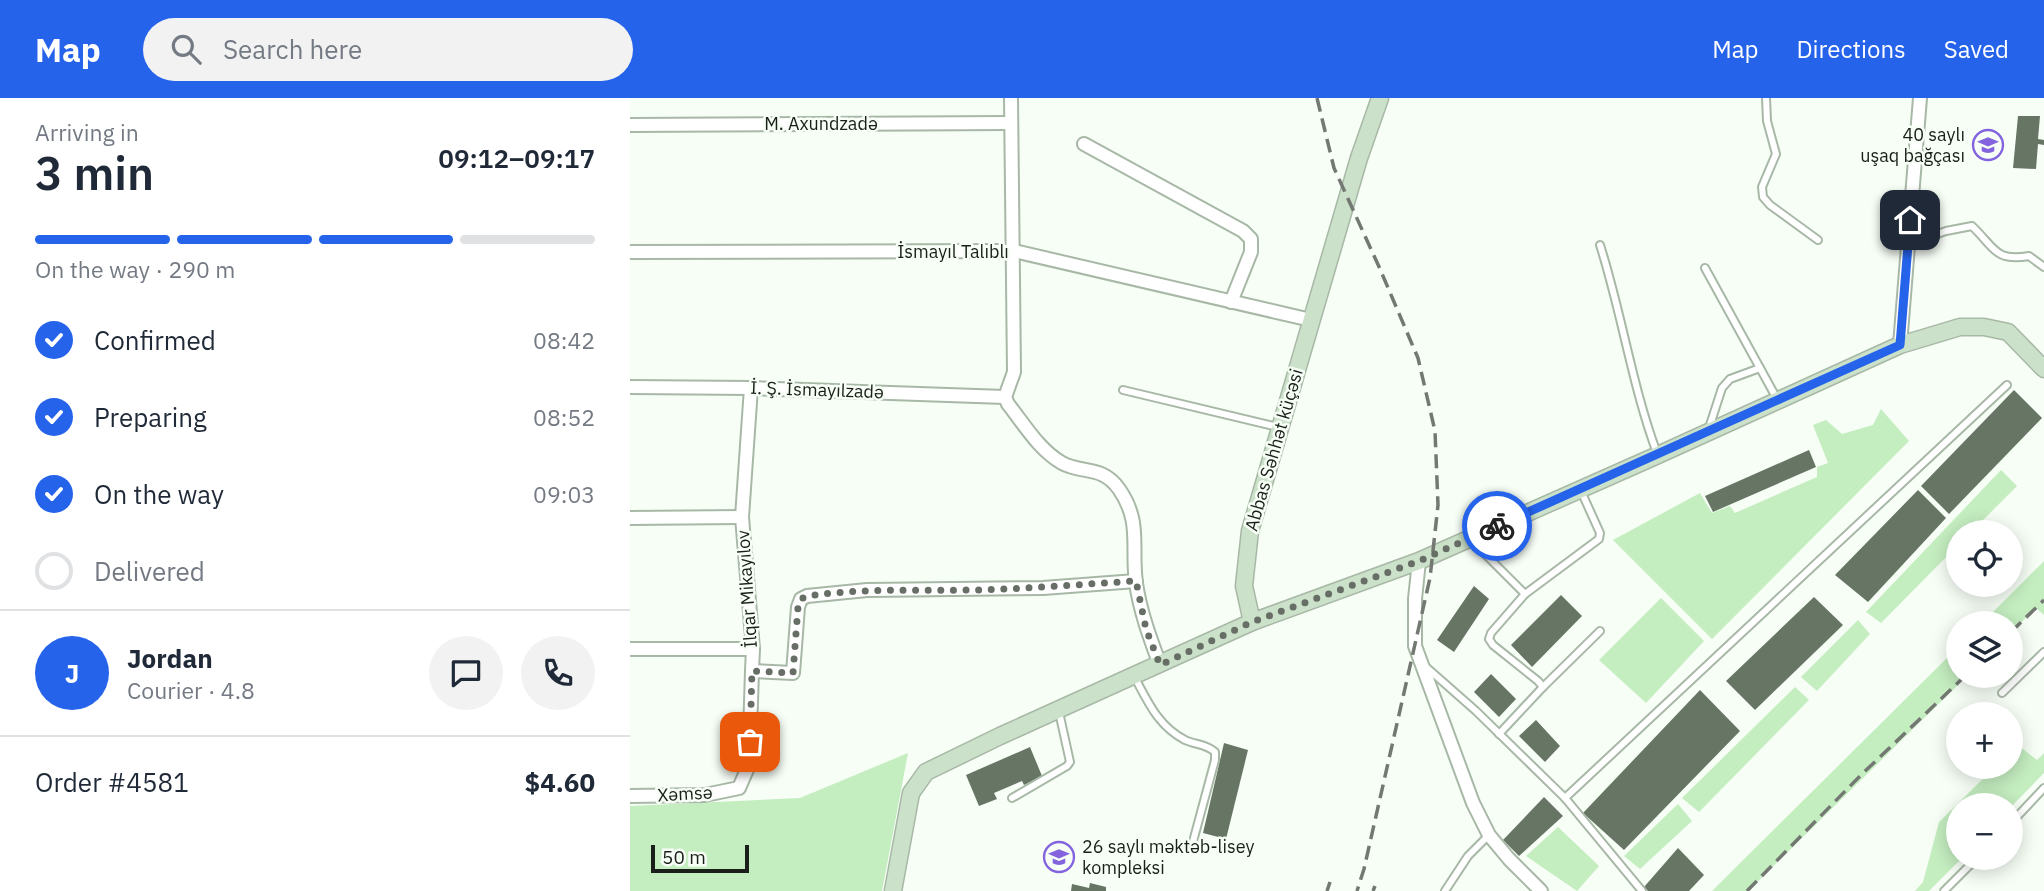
<!DOCTYPE html>
<html lang="en">
<head>
<meta charset="utf-8">
<style>
	body { margin:0; font-family:"IBM Plex Sans",sans-serif; background:#f2f2f3; color:#1f2937; height:100vh; display:flex; flex-direction:column; font-size:26px; white-space:nowrap }
	* { box-sizing:border-box; margin:0 }
	p { font-size:23px; color:#747a83 }
	.icon { flex:none; width:38px; height:38px; fill:none; stroke:currentColor; stroke-width:2; stroke-linecap:round; stroke-linejoin:round }
	.map { position:relative; flex:1; overflow:hidden }
	.drawer { display:flex; flex-direction:column; background:#fff; width:630px }
	.drawer>* { flex:none }
	.tools { position:absolute; left:1316px; top:422px; display:grid; gap:14px }
	.tools a { display:grid; place-items:center; width:77px; height:77px; border-radius:50%; background:#fff; box-shadow:0 4px 18px #0003; font-size:35px }
	.scale { position:absolute; left:21px; bottom:18px; width:98px; box-sizing:border-box; padding-left:7px; border:4px solid #1a2019; border-top:0; font-size:19px; line-height:24px; white-space:nowrap; color:#1a2019; -webkit-text-stroke:5px #f7fef6; paint-order:stroke }
	.pin { position:absolute; display:grid; place-items:center; width:60px; height:60px; color:#fff; margin:-30px; border-radius:14px; box-shadow:0 4px 10px #0006 }
	.courier { position:absolute; display:grid; place-items:center; width:70px; height:70px; margin:-35px; border:5px solid #2563eb; border-radius:50%; background:#fff; color:#222; box-shadow:0 2px 9px #0007 }
	.summary em { font-style:normal; font-weight:600 }
	.summary div { display:flex; flex-direction:column-reverse }
	.summary { display:flex; align-items:center; justify-content:space-between; height:119px; padding:0 35px }
	h1 { font-size:46px; font-weight:600; line-height:52px }
	.bar { display:grid; grid-template-columns:repeat(4,1fr); gap:10px 7px; align-content:center; height:84px; padding:0 35px }
	.bar i { height:9px; border-radius:5px; background:#e0e1e3 }
	.bar .active { background:#2563eb }
	.bar p { grid-column:span 4 }
	.line { display:flex; align-items:center; gap:18px; padding:0 35px; border-top:2px solid #e0e1e3 }
	.line div { flex:1 }
	.round { display:grid; place-items:center; flex:none; width:74px; height:74px; border-radius:37px; background:#f2f2f3 }
	ol { padding:0 35px; list-style:none }
	li { display:flex; align-items:center; gap:21px; height:77px }
	li p { margin-inline-start:auto }
	li .icon { padding:7px; border-radius:50%; background:#2563eb; color:#fff; stroke-width:4 }
	li:last-child { color:#747a83 }
	li i { width:38px; height:38px; border:4px solid #e0e1e3; border-radius:50% }
	header { display:flex; align-items:center; gap:42px; box-sizing:border-box; height:98px; padding:0 35px; background:#2563eb; color:#fff }
	header strong { font-size:33px }
	nav { display:flex; gap:38px; margin-inline-start:auto; font-size:24px }
	.search { width:490px; height:63px; background:#f2f2f3; display:flex; align-items:center; gap:18px; box-sizing:border-box; padding:0 24px; border-radius:38px; color:#747a83; font-size:26px }
	main { display:flex; flex:1; min-height:0 }
	.map>svg:first-child { display:block }
</style>
</head>
<body>
<header>
<strong>Map</strong>
<div class="search"><svg class="icon" aria-label="search" viewBox="0 0 24 24"><circle cx="10" cy="10" r="6"/><path d="M15 15l6 6"/></svg>Search here</div>
<nav><a>Map</a><a>Directions</a><a>Saved</a></nav>
</header>
<main>
<section class="drawer">
<div class="summary"><div><h1>3 min</h1><p>Arriving in</p></div><em>09:12–09:17</em></div>
<div class="bar"><i class="active"></i><i class="active"></i><i class="active"></i><i></i><p>On the way · 290 m</p></div>
<ol>
<li><svg class="icon" aria-label="check" viewBox="0 0 24 24"><path d="M5 12l5 5 9-10"/></svg>Confirmed<p>08:42</p></li>
<li><svg class="icon" aria-label="check" viewBox="0 0 24 24"><path d="M5 12l5 5 9-10"/></svg>Preparing<p>08:52</p></li>
<li><svg class="icon" aria-label="check" viewBox="0 0 24 24"><path d="M5 12l5 5 9-10"/></svg>On the way<p>09:03</p></li>
<li><i></i>Delivered</li>
</ol>
<div class="line" style="height:126px"><b class="round" style="background:#2563eb;color:#fff">J</b><div><b>Jordan</b><p>Courier · 4.8</p></div><a class="round"><svg class="icon" aria-label="chat" viewBox="0 0 24 24"><path d="M4 5h16v11H9l-5 4z"/></svg></a><a class="round"><svg class="icon" aria-label="phone" viewBox="0 0 24 24"><path d="M5 4h4l2 5-3 2q2 4 5 5l2-3 5 2v4C11 20 4 13 5 4z"/></svg></a></div>
<div class="line" style="height:91px"><div>Order #4581</div><b>$4.60</b></div>
</section>
<div class="map">
<svg width="1414" height="793" viewBox="0 0 1414 793">
	<rect width="100%" height="100%" fill="#f7fef6"/>
	<g fill="#c4edc0">
		<path d="M1251,311L1279,343L1082,541L983,442L1070,395L1082,415L1100,408L1105,415L1187,379V369L1198,365L1183,327L1196,322L1212,336L1243,327Z"/>
		<path d="M1371,372L1387,388L1341,434H1328V447L1251,525L1236,514Z"/>
		<path d="M1414,463V517L1406,510L1381,534V525H1352Z"/>
		<path d="M1031,500L1074,543L1016,605L969,562Z"/>
		<path d="M1228,522L1240,536L1187,593L1171,579Z"/>
		<path d="M1328,549V578H1337L1118,793H1082Z"/>
		<path d="M1165,589L1179,602L1069,714L1052,700Z"/>
		<path d="M1388,647L1407,662L1414,655V675L1381,709V707H1328V760H1332L1299,793H1285L1293,784L1309,724L1365,669L1381,668V654Z"/>
		<path d="M278,655L252,793H0V708L170,700Z"/>
		<path d="M1048,706L1062,723L1010,771L994,758Z"/>
		<path d="M928,729L969,768L947,793L896,758Z"/>
	</g>
	<g fill="#667564">
		<path d="M1388,18H1410L1408,41L1414,42V47L1408,46L1406,71L1383,70Z"/>
		<path d="M1384,292L1412,320L1319,416L1291,388Z"/>
		<path d="M1179,352L1186,369L1083,414L1075,398Z"/>
		<path d="M1288,392L1316,420L1238,504L1205,477Z"/>
		<path d="M844,488L859,501L824,554L807,542Z"/>
		<path d="M931,497L952,518L902,569L881,547Z"/>
		<path d="M1184,499L1213,527L1125,612L1096,583Z"/>
		<path d="M861,576L886,601L869,619L844,594Z"/>
		<path d="M1070,592L1110,633L994,752L953,715Z"/>
		<path d="M906,622L930,648L915,664L889,638Z"/>
		<path d="M594,645L618,652L596,741L573,735Z"/>
		<path d="M400,649L412,678L394,687L392,683L364,695L367,701L349,708L336,677Z"/>
		<path d="M914,699L933,718L889,758L873,742Z"/>
		<path d="M1048,750L1074,777L1059,793H1018L1014,789Z"/>
		<path d="M460,785L476,789V793H441L442,786L459,790Z"/>
	</g>
	<g fill="none" stroke-linecap="round" stroke-linejoin="round">
		<g stroke="#a8b8a6" stroke-width="10">
			<g id="service">
				<path d="M1136,0L1137,23L1146,56L1132,89L1133,99L1140,107L1188,142"/>
				<path d="M1278,146L1316,133L1342,128C1365,150 1365,164 1399,158L1414,169"/>
				<path d="M970,147C992,216 1002,288 1027,355"/>
				<path d="M1075,170L1147,301"/>
				<path d="M493,292L648,329"/>
				<path d="M1079,330L1092,290L1100,281L1130,270"/>
				<path d="M842,443L895,496"/>
				<path d="M796,569L846,613L935,700L1012,793"/>
				<path d="M504,578C518,604 528,628 555,642C566,647 576,646 585,654V662L561,751"/>
				<path d="M913,589L970,533"/>
				<path d="M1372,595L1414,554"/>
				<path d="M869,636L913,589L908,583L863,547L859,541L861,535L895,496L969,441L970,435L951,393"/>
				<path d="M382,700L437,668L440,664L429,614"/>
				<path d="M935,700L1377,287"/>
				<path d="M1381,725L1414,690"/>
				<path d="M815,793L838,758L859,737"/>
				<path d="M1314,793L1347,760"/>
			</g>
		</g>
		<g stroke="#a8b8a6" stroke-width="16">
			<g id="minor">
				<path d="M0,27L381,25"/>
				<path d="M454,46L613,133L621,141V154L601,204"/>
				<path d="M0,154L384,153L681,222"/>
				<path d="M1270,247L1290,0"/>
				<path d="M0,289L121,290L375,299"/>
				<path d="M375,299L378,306C394,326 409,352 432,365C452,376 472,367 489,391C512,424 501,449 506,485C510,513 520,540 530,567"/>
				<path d="M375,299L384,274L381,0"/>
				<path d="M0,420L112,419"/>
				<path d="M789,463L785,501V548L843,705L859,737L879,761L911,793"/>
				<path d="M0,551H123"/>
				<path d="M122,573L163,575L168,509L171,501L177,498L237,492L413,490L506,483"/>
				<path d="M0,698L75,697L109,690L119,667L122,573L123,551L112,419L121,290"/>
			</g>
		</g>
		<g stroke="#a8b8a6" stroke-width="19">
			<g id="secondary">
				<path d="M622,524L614,488L620,433L729,60L750,0"/>
				<path d="M263,793L281,695L296,674L370,638L622,524L789,463L1028,357L1270,247L1330,229H1354L1378,234L1414,271"/>
			</g>
		</g>
		<use href="#service" stroke="#fff" stroke-width="6"/>
		<use href="#minor" stroke="#fff" stroke-width="12"/>
		<use href="#secondary" stroke="#cbe1c9" stroke-width="16"/>
		<g stroke="#737972" stroke-width="3.5" stroke-dasharray="14 7" stroke-linecap="butt">
			<path d="M687,0L704,70L750,171L788,260L805,333L808,407L800,480L734,771L727,793"/>
			<path d="M1381,534L1414,502"/>
			<path d="M697,793L700,784"/>
			<path d="M743,793L745,788"/>
			<path d="M1117,793L1230,678L1335,578"/>
		</g>
	</g>
	<g fill="none" stroke-linecap="round" stroke-linejoin="round">
		<path stroke="#676e66" stroke-width="7" stroke-dasharray="0 12.6" d="M120,644L122,573L163,575L168,509L171,501L177,498C232,490 288,493 344,492C398,491 452,486 506,483L516,531L530,567L622,524L789,463L867,428"/>
		<path stroke="#2563eb" stroke-width="9" d="M867,428L1270,247L1280,122"/>
	</g>
	<defs>
		<g id="school-ring" transform="scale(1.575)"><circle r="9.5" fill="#f7fef6" stroke="#8363de" stroke-width="1.5"/><path d="M0-5L7-2L0 1L-7-2ZM-4 1L0 2.5L4 1V4Q0 6-4 4Z" fill="#8363de"/></g>
	</defs>
	<g fill-rule="evenodd">
		<use href="#school-ring" x="1358" y="47"/>
		<use href="#school-ring" x="429" y="759"/>
	</g>
	<g text-anchor="middle" stroke-width="5" stroke-linejoin="round" paint-order="stroke">
		<g font-size="18" fill="#1a2019" stroke="#f7fef6">
			<text x="191" y="32">M. Axundzadə</text>
			<text x="323" y="160">İsmayıl Talıblı</text>
			<text transform="translate(187 292) rotate(2)" y="6">İ. Ş. İsmayılzadə</text>
			<text transform="translate(644 352) rotate(-74)" y="6">Abbas Səhhət küçəsi</text>
			<text transform="translate(117 491) rotate(-94)" y="6">İlqar Mikayılov</text>
			<text transform="translate(55 696) rotate(-3)" y="6">Xəmsə</text>
		</g>
		<g font-size="18" fill="#1a2019" stroke="#f7fef6" text-anchor="end">
			<text x="1335" y="43">40 saylı<tspan x="1335" dy="21">uşaq bağçası</tspan></text>
			<text x="452" y="755" text-anchor="start">26 saylı məktəb-lisey<tspan x="452" dy="21">kompleksi</tspan></text>
		</g>
	</g>
</svg>
<div class="tools">
<a><svg class="icon" aria-label="locate" viewBox="0 0 24 24"><circle cx="12" cy="12" r="6"/><path d="M12 2v4M12 18v4M2 12h4M18 12h4"/></svg></a>
<a><svg class="icon" aria-label="layers" viewBox="0 0 24 24"><path d="M12 4l9 5-9 5-9-5zM3 14l9 5 9-5"/></svg></a>
<a>+</a>
<a>−</a>
</div>
<div class="scale">50 m</div>
<div class="pin" style="left:120px;top:644px;background:#ea580c"><svg class="icon" aria-label="bag" viewBox="0 0 24 24"><path d="M5 8h14l-1 12H6zM9 8a3 3 0 0 1 6 0"/></svg></div>
<div class="pin" style="left:1280px;top:122px;background:#1f2937"><svg class="icon" aria-label="home" viewBox="0 0 24 24"><path d="M3 11l9-7 9 7M6 9v11h12V9"/></svg></div>
<div class="courier" style="left:867px;top:428px"><svg class="icon" aria-label="bike" viewBox="0 0 24 24"><circle cx="6" cy="16" r="4"/><circle cx="18" cy="16" r="4"/><path d="M6 16l4-8h5l3 8M10 8l3 8H6M13 5h3"/></svg></div>
</div>
</main>
</body>
</html>
